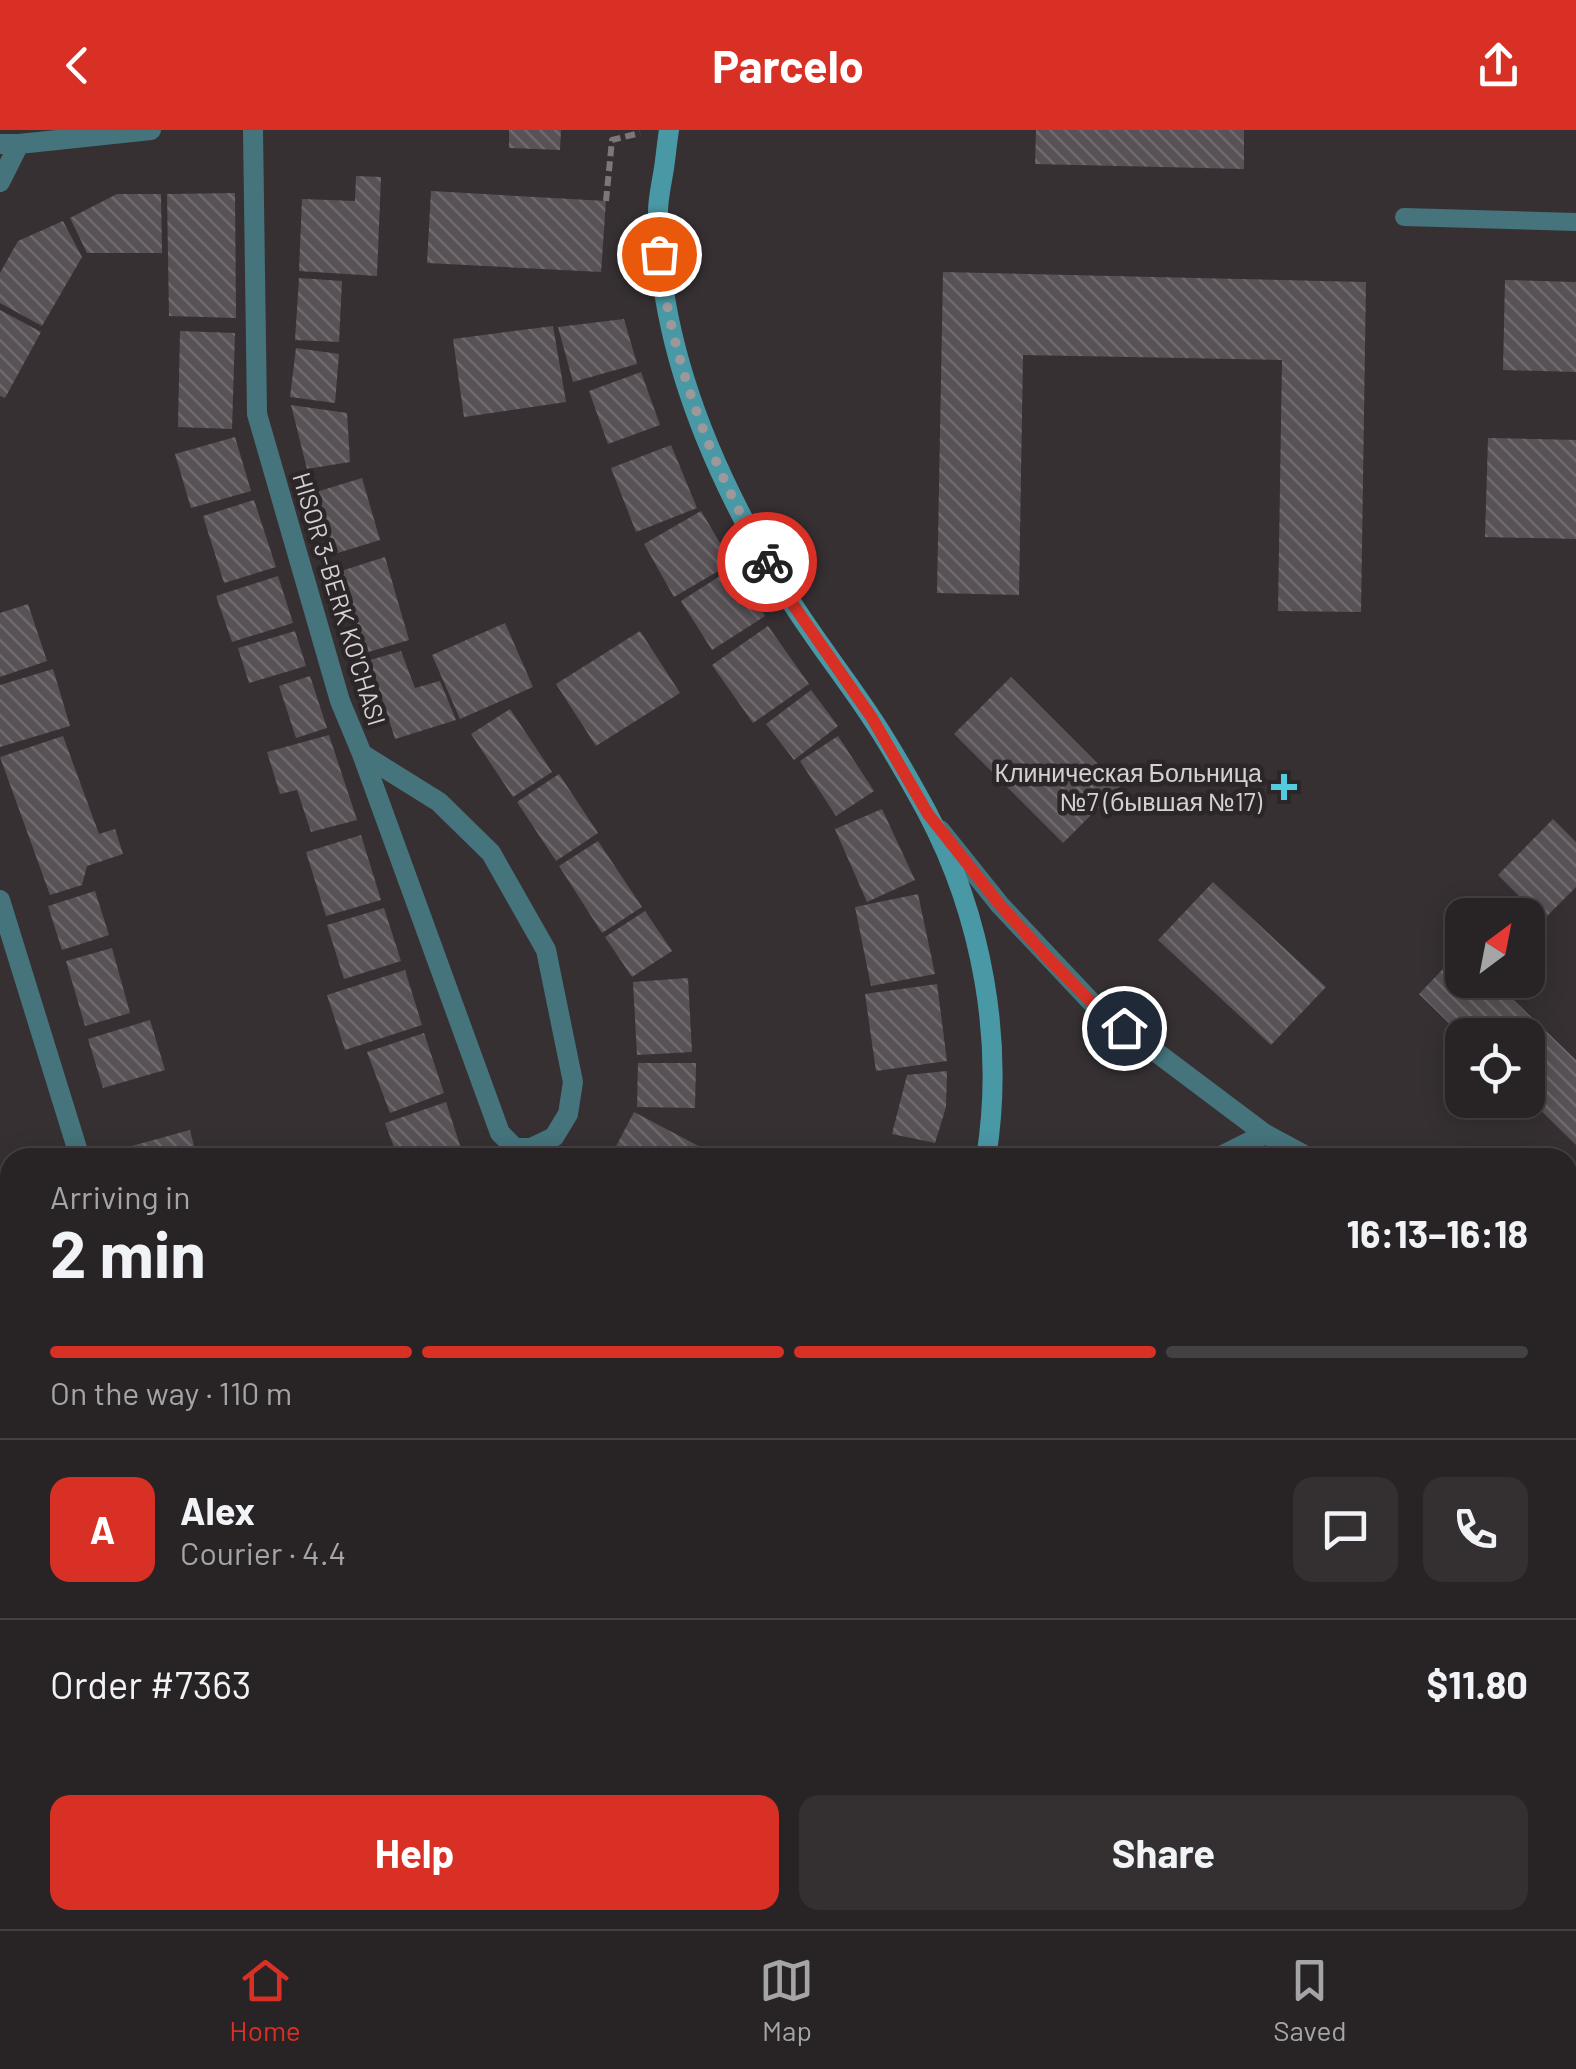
<!DOCTYPE html>
<html lang="en">
<head>
<meta charset="utf-8">
<style>
	body { margin:0; font-family:Barlow,sans-serif; background:#343032; color:#f1f3f6; height:100vh; display:flex; flex-direction:column; font-size:38px; white-space:nowrap }
	* { box-sizing:border-box; margin:0 }
	p { font-size:32px; color:#a5a4a7 }
	.icon { flex:none; width:55px; height:55px; fill:none; stroke:currentColor; stroke-width:2; stroke-linecap:round; stroke-linejoin:round }
	.map { position:relative; flex:1; overflow:hidden }
	.drawer { position:absolute; left:0px; top:1018px; width:1578px; height:782px; display:flex; flex-direction:column; background:#282426; border-radius:30px 30px 0 0; box-shadow:0 5px 25px #0003,0 0 0 2px #444143 }
	.drawer>* { flex:none }
	.needle { width:65px; rotate:32deg }
	.buttons { position:absolute; left:1445px; top:768px; display:grid; gap:20px }
	.buttons a { display:grid; place-items:center; width:100px; height:100px; border-radius:20px; background:#282426; box-shadow:0 5px 25px #0003,0 0 0 2px #444143; font-size:50px }
	.pin { position:absolute; display:grid; place-items:center; width:85px; height:85px; color:#fff; margin:-42px; border:5px solid #fff; border-radius:50%; box-shadow:0 2px 10px #0007 }
	.courier { position:absolute; display:grid; place-items:center; width:100px; height:100px; margin:-50px; border:8px solid #d93025; border-radius:50%; background:#fff; color:#222; box-shadow:0 2px 12px #0007 }
	.summary em { font-style:normal; font-weight:700 }
	.summary div { display:flex; flex-direction:column-reverse }
	.summary { display:flex; align-items:center; justify-content:space-between; height:170px; padding:0 50px }
	h1 { font-size:65px; font-weight:700; line-height:75px }
	.bar { display:grid; grid-template-columns:repeat(4,1fr); gap:15px 10px; align-content:center; height:120px; padding:0 50px }
	.bar i { height:12px; border-radius:8px; background:#444143 }
	.bar .selected { background:#d93025 }
	.bar p { grid-column:span 4 }
	.line { display:flex; align-items:center; gap:25px; padding:0 50px; border-top:2px solid #444143 }
	.line div { flex:1 }
	.round { display:grid; place-items:center; flex:none; width:105px; height:105px; border-radius:20px; background:#343032 }
	.action { display:flex; gap:20px; margin-top:auto; padding:20px 50px }
	.action a { flex:1; height:115px; border-radius:20px; background:#d93025; color:#fff; font-size:40px; font-weight:700; line-height:115px; text-align:center }
	.action a+a { background:#343032; color:#f1f3f6 }
	header { display:flex; justify-content:space-between; align-items:center; height:130px; padding:0 50px; background:#d93025; color:#fff; font-size:45px; font-weight:700 }
	.dock { display:flex; justify-content:space-around; align-items:center; height:140px; border-top:2px solid #444143; background:#282426; font-size:28px; color:#a5a4a7 }
	.dock a { display:grid; justify-items:center; gap:5px }
	.dock .selected { color:#d93025 }
	.map>svg:first-child { display:block }
</style>
</head>
<body>
<header><svg class="icon" aria-label="back" viewBox="0 0 24 24"><path d="M15 5l-7 7 7 7"/></svg>Parcelo<svg class="icon" aria-label="share" viewBox="0 0 24 24"><path d="M12 15V3M7 8l5-5 5 5M5 13v7h14v-7"/></svg></header>
<div class="map">
<svg width="1576" height="1799" viewBox="0 0 1576 1799">
	<defs>
		<pattern id="building-back-hatch" width="6" height="6" patternUnits="userSpaceOnUse" patternTransform="scale(2.5)"><rect width="6" height="6" fill="#585256"/><path d="M-1 5l2 2M0 0l6 6M5-1l2 2" fill="none" stroke="#6f6a6d"/></pattern>
	</defs>
	<rect width="100%" height="100%" fill="#363033"/>
	<g fill="url(#building-back-hatch)">
		<path d="M509,0H561L560,20L509,18Z"/>
		<path d="M1036,0H1244V39L1035,34Z"/>
		<path d="M356,46L381,47L377,146L299,141L302,69L355,71Z"/>
		<path d="M431,61L606,71L601,142L427,133Z"/>
		<path d="M235,63L236,188L169,186L167,64Z"/>
		<path d="M117,64H161L162,123H87L70,88Z"/>
		<path d="M63,91L82,127L42,196L0,173V143L18,111Z"/>
		<path d="M943,142L1366,152L1361,482L1278,481L1282,230L1023,225L1019,465L937,463Z"/>
		<path d="M299,148L342,151L339,212L295,210Z"/>
		<path d="M1505,150L1576,152V242L1503,240Z"/>
		<path d="M0,180L41,202L5,268L0,266Z"/>
		<path d="M624,189L637,234L573,252L558,197Z"/>
		<path d="M553,196L566,272L464,287L453,209Z"/>
		<path d="M180,201L235,203L232,299L178,297Z"/>
		<path d="M296,218L339,224L335,273L290,267Z"/>
		<path d="M641,242L660,295L608,314L589,261Z"/>
		<path d="M291,275L347,283L350,332L307,339Z"/>
		<path d="M235,307L251,361L191,378L175,324Z"/>
		<path d="M1488,308L1576,310V409L1485,407Z"/>
		<path d="M671,315L697,378L636,402L611,338Z"/>
		<path d="M362,348L380,410L331,425L313,363Z"/>
		<path d="M254,370L276,437L224,453L203,386Z"/>
		<path d="M701,381L732,433L674,467L644,414Z"/>
		<path d="M385,427L409,510L365,523L341,441Z"/>
		<path d="M734,437L765,486L712,520L681,471Z"/>
		<path d="M278,446L293,493L232,512L216,466Z"/>
		<path d="M28,474L47,531L0,547V483Z"/>
		<path d="M505,493L533,557L460,589L432,525Z"/>
		<path d="M768,496L809,554L753,593L712,535Z"/>
		<path d="M295,501L306,536L249,553L238,518Z"/>
		<path d="M640,501L680,563L596,616L556,554Z"/>
		<path d="M401,521L415,558L440,551L456,590L395,609L370,530Z"/>
		<path d="M53,539L70,596L0,617V555Z"/>
		<path d="M310,546L327,598L296,608L279,556Z"/>
		<path d="M1011,547L1120,656L1063,713L954,604Z"/>
		<path d="M811,560L838,596L794,630L766,594Z"/>
		<path d="M510,579L552,642L513,667L471,604Z"/>
		<path d="M329,605L357,690L311,702L297,660L280,664L267,622Z"/>
		<path d="M63,606L99,704L115,699L123,724L87,736L82,755L50,765L0,627Z"/>
		<path d="M838,606L874,661L836,686L800,631Z"/>
		<path d="M559,644L598,703L556,731L517,672Z"/>
		<path d="M882,679L915,750L867,772L835,699Z"/>
		<path d="M1553,689L1576,712V757L1543,790L1498,745Z"/>
		<path d="M361,705L381,770L326,786L306,722Z"/>
		<path d="M598,711L642,777L602,803L559,736Z"/>
		<path d="M1213,752L1326,857L1271,915L1158,810Z"/>
		<path d="M95,761L109,805L62,820L48,776Z"/>
		<path d="M918,764L935,844L871,856L855,777Z"/>
		<path d="M384,778L401,831L344,849L327,795Z"/>
		<path d="M645,781L672,821L632,847L605,807Z"/>
		<path d="M112,818L130,883L85,896L66,831Z"/>
		<path d="M1462,819V850H1493L1576,930V1015L1528,968V905H1461L1419,864Z"/>
		<path d="M405,840L422,895L345,920L327,865Z"/>
		<path d="M688,848L692,922L637,925L633,852Z"/>
		<path d="M937,854L947,931L876,941L865,864Z"/>
		<path d="M150,890L165,940L103,958L88,909Z"/>
		<path d="M424,903L444,963L390,983L367,922Z"/>
		<path d="M638,933H696L695,978L637,977Z"/>
		<path d="M947,941L946,977L935,1013L892,1004L907,945Z"/>
		<path d="M446,972L464,1028H398L385,993Z"/>
		<path d="M634,982L708,1021L705,1028H610Z"/>
		<path d="M190,1000L197,1028H131L128,1017Z"/>
		<path d="M1568,1223L1576,1226V1279L1568,1276Z"/>
		<path d="M0,1353L10,1383L9,1567L0,1538Z"/>
		<path d="M1576,1492V1537L1568,1533V1512Z"/>
		<path d="M1568,1608L1576,1612V1717L1568,1725Z"/>
		<path d="M186,1790H201L204,1799H159Z"/>
		<path d="M361,1790H421L425,1799H363Z"/>
		<path d="M589,1790H661L669,1799H577Z"/>
		<path d="M706,1790H737L745,1799H695Z"/>
		<path d="M749,1790H780L768,1799H757Z"/>
		<path d="M886,1790H918L925,1799H875Z"/>
		<path d="M934,1790H993L981,1799H941Z"/>
		<path d="M1423,1790H1453L1463,1799H1415Z"/>
		<path d="M1467,1790H1496L1486,1799H1475Z"/>
	</g>
	<g fill="none" stroke-linecap="round" stroke-linejoin="round">
		<g stroke="#7d777a" stroke-width="6" stroke-dasharray="10 5" stroke-linecap="butt">
			<path d="M606,71L612,10L640,3"/>
			<path d="M10,1158L4,1160L10,1174"/>
		</g>
		<g stroke="#45747c" stroke-width="18">
			<path d="M1404,87L1576,92"/>
			<path d="M0,1222L10,1234"/>
			<path d="M0,1697L4,1696L10,1712"/>
			<path d="M37,1790L40,1799"/>
		</g>
		<g stroke="#45747c" stroke-width="20">
			<path d="M253,0L257,284L340,571L362,624L439,672L491,723L546,820L573,952L568,984L554,1007L531,1018H515L500,1003L362,624"/>
			<path d="M0,14H19L151,0"/>
			<path d="M0,52L19,14"/>
			<path d="M940,700L1000,775L1096,877L1265,1004L1310,1028"/>
			<path d="M0,770L80,1028"/>
			<path d="M1217,1028L1265,1004"/>
			<path d="M1568,1162L1576,1166"/>
			<path d="M1568,1568L1576,1572"/>
			<path d="M1568,1755L1576,1747"/>
			<path d="M820,1799L832,1790"/>
			<path d="M1524,1799L1533,1790"/>
		</g>
		<g stroke="#4998a6" stroke-width="20">
			<path d="M669,0C667,12 666,25 664,38C662,52 658,67 658,82C657,216 715,348 783,459C809,502 841,542 869,584C890,615 909,649 927,682C982,786 1005,911 986,1028"/>
			<path d="M283,1799V1790"/>
		</g>
	</g>
	<g fill="none" stroke-linecap="round" stroke-linejoin="round">
		<path stroke="#9d999b" stroke-width="10" stroke-dasharray="0 18" d="M659,124C672,233 712,338 767,432"/>
		<path stroke="#d93025" stroke-width="12" d="M767,432L785,463L872,588L928,684L1000,775L1047,827L1096,877L1124,898"/>
	</g>
	<path fill="#54cade" stroke="#2c2629" stroke-width="4" d="M1279 642h10v10h10v10h-10v10h-10v-10h-10v-10h10z"/>
	<g text-anchor="middle" stroke-width="9" stroke-linejoin="round" paint-order="stroke">
		<g font-size="25" fill="#d5d1d3" stroke="#2c2629">
			<text transform="translate(339 469) rotate(73)" y="9">HISOR 3-BERK KO'CHASI</text>
		</g>
		<g font-size="25" fill="#d5d1d3" stroke="#2c2629" text-anchor="end">
			<text x="1262" y="652">Клиническая Больница<tspan x="1262" dy="29">№7 (бывшая №17)</tspan></text>
		</g>
	</g>
</svg>
<div class="buttons">
<a><svg class="needle" viewBox="-14 -14 28 28"><path d="M0-13l5 13h-10z" fill="#e53935"/><path d="M0 13l5-13h-10z" fill="#a5a4a7"/></svg></a>
<a><svg class="icon" aria-label="locate" viewBox="0 0 24 24"><circle cx="12" cy="12" r="6"/><path d="M12 2v4M12 18v4M2 12h4M18 12h4"/></svg></a>
</div>
<div class="pin" style="left:659px;top:124px;background:#ea580c"><svg class="icon" aria-label="bag" viewBox="0 0 24 24"><path d="M5 8h14l-1 12H6zM9 8a3 3 0 0 1 6 0"/></svg></div>
<div class="pin" style="left:1124px;top:898px;background:#1f2937"><svg class="icon" aria-label="home" viewBox="0 0 24 24"><path d="M3 11l9-7 9 7M6 9v11h12V9"/></svg></div>
<div class="courier" style="left:767px;top:432px"><svg class="icon" aria-label="bike" viewBox="0 0 24 24"><circle cx="6" cy="16" r="4"/><circle cx="18" cy="16" r="4"/><path d="M6 16l4-8h5l3 8M10 8l3 8H6M13 5h3"/></svg></div>
<section class="drawer">
<div class="summary"><div><h1>2 min</h1><p>Arriving in</p></div><em>16:13–16:18</em></div>
<div class="bar"><i class="selected"></i><i class="selected"></i><i class="selected"></i><i></i><p>On the way · 110 m</p></div>
<div class="line" style="height:180px"><b class="round" style="background:#d93025;color:#fff">A</b><div><b>Alex</b><p>Courier · 4.4</p></div><a class="round"><svg class="icon" aria-label="chat" viewBox="0 0 24 24"><path d="M4 5h16v11H9l-5 4z"/></svg></a><a class="round"><svg class="icon" aria-label="phone" viewBox="0 0 24 24"><path d="M5 4h4l2 5-3 2q2 4 5 5l2-3 5 2v4C11 20 4 13 5 4z"/></svg></a></div>
<div class="line" style="height:130px"><div>Order #7363</div><b>$11.80</b></div>
<div class="action"><a>Help</a><a>Share</a></div>
</section>
</div>
<nav class="dock">
<a class="selected"><svg class="icon" aria-label="home" viewBox="0 0 24 24"><path d="M3 11l9-7 9 7M6 9v11h12V9"/></svg>Home</a>
<a><svg class="icon" aria-label="map" viewBox="0 0 24 24"><path d="M3 6l6-2 6 2 6-2v14l-6 2-6-2-6 2zM9 4v14M15 6v14"/></svg>Map</a>
<a><svg class="icon" aria-label="saved" viewBox="0 0 24 24"><path d="M7 4h10v16l-5-4-5 4z"/></svg>Saved</a>
</nav>
</body>
</html>
